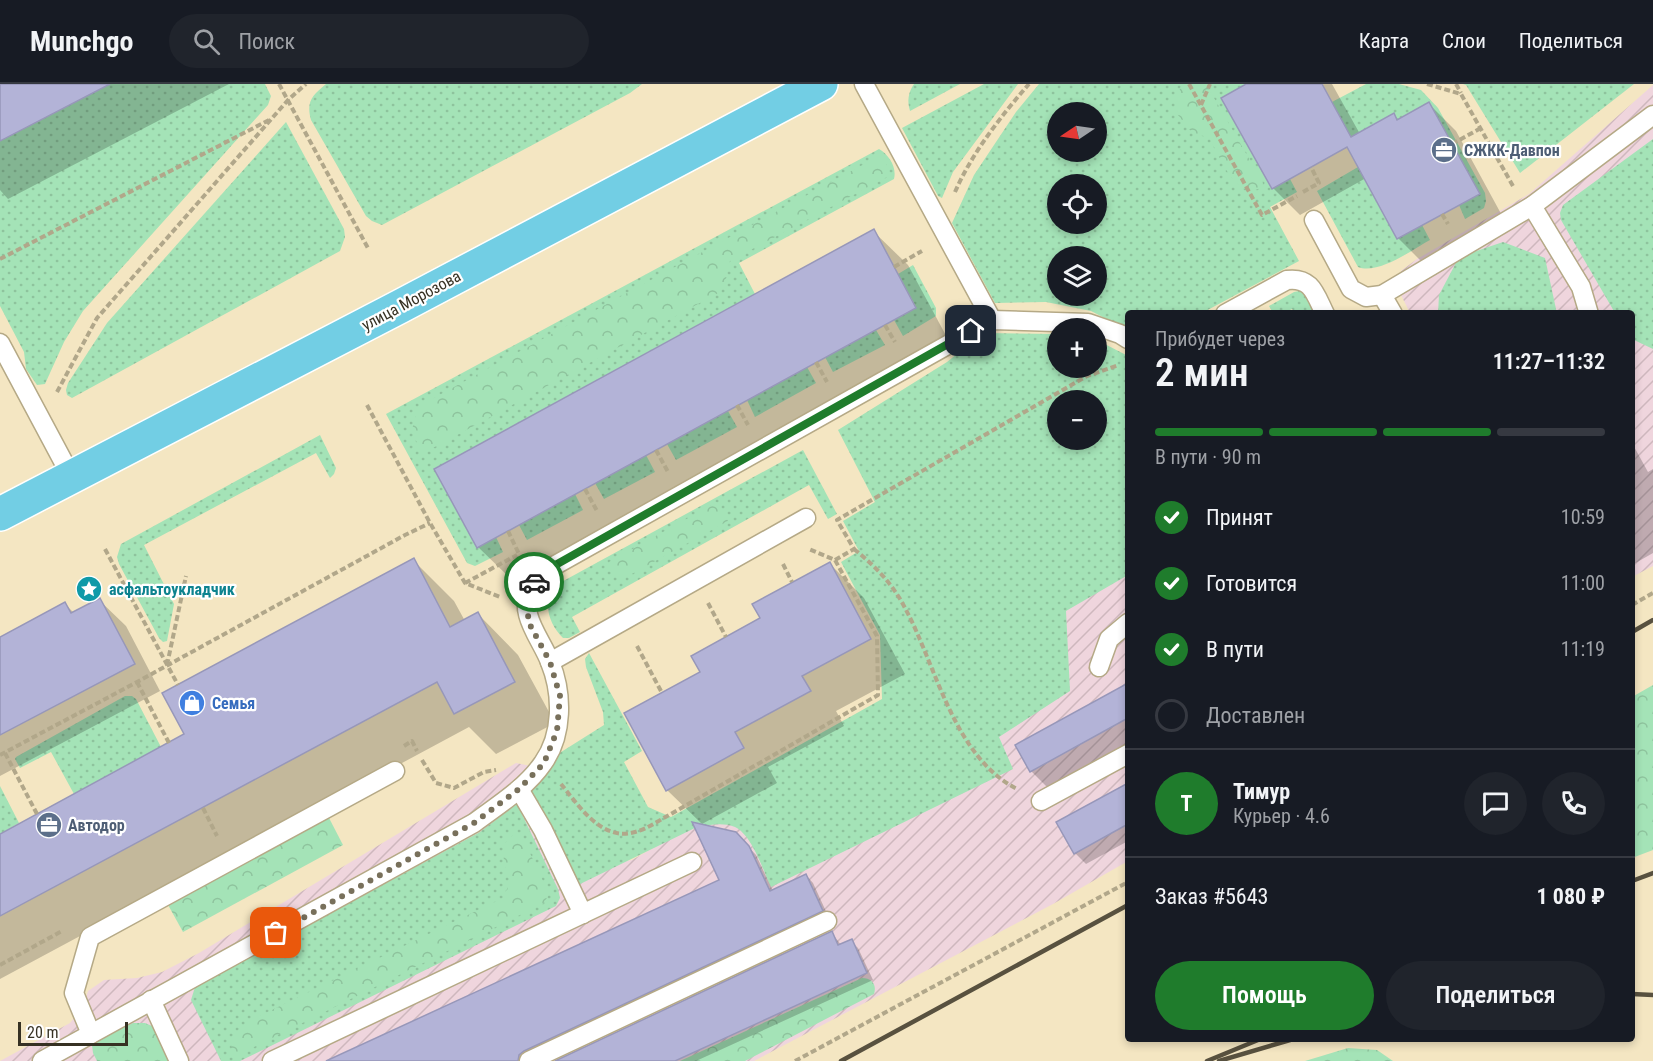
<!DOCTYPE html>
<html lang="ru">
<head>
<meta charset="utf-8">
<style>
	body { margin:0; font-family:"Roboto Condensed",sans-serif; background:#20242c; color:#f1f3f6; height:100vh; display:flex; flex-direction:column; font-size:22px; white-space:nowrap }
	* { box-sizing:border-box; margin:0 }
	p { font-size:20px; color:#9ea1a6 }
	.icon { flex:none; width:33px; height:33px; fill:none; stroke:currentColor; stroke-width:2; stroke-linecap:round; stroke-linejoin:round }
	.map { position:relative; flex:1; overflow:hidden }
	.sheet { position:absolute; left:1125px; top:226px; width:510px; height:732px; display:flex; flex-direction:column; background:#171b24; border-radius:6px; box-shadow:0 3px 9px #0003 }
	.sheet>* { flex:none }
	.needle { width:39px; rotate:257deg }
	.fabs { position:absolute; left:1047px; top:18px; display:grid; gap:12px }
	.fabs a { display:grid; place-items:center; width:60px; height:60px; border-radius:50%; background:#171b24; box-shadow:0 3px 9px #0003; font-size:30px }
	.scale { position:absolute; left:18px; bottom:15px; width:110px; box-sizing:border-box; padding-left:6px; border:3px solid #363123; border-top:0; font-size:16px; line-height:21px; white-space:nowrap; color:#363123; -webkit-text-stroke:4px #fff; paint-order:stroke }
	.pin { position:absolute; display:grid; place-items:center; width:51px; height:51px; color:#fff; margin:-26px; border-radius:12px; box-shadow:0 3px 9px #0006 }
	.courier { position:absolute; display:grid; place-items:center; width:60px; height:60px; margin:-30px; border:4px solid #1f7c2c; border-radius:50%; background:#fff; color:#222; box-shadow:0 2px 8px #0007 }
	.head em { font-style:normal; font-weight:600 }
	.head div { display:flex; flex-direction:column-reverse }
	.head { display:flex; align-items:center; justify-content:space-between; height:102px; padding:0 30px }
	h1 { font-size:39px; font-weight:600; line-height:45px }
	.bar { display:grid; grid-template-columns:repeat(4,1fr); gap:9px 6px; align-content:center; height:72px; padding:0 30px }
	.bar i { height:8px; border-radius:4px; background:#363941 }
	.bar .selected { background:#1f7c2c }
	.bar p { grid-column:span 4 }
	.line { display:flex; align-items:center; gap:15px; padding:0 30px; border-top:2px solid #363941 }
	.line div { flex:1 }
	.round { display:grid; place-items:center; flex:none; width:63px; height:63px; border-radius:32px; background:#20242c }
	ol { padding:0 30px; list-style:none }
	li { display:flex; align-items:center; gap:18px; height:66px }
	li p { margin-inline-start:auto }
	li .icon { padding:6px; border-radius:50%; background:#1f7c2c; color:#fff; stroke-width:4 }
	li:last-child { color:#9ea1a6 }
	li i { width:33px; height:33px; border:3px solid #363941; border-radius:50% }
	.button { display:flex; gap:12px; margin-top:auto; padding:12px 30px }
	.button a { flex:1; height:69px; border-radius:36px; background:#1f7c2c; color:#fff; font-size:24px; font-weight:600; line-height:69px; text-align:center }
	.button a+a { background:#20242c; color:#f1f3f6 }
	header { display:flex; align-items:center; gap:36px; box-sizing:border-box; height:84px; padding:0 30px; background:#171b24; border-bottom:2px solid #363941 }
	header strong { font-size:28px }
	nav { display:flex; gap:33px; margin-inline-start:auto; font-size:21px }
	.search { width:420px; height:54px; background:#20242c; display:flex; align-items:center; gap:15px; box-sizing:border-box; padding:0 21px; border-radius:33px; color:#9ea1a6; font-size:22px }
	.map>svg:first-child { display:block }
</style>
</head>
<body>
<header>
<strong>Munchgo</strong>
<div class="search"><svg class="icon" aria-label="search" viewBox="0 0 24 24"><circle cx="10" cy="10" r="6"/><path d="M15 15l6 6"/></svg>Поиск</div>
<nav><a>Карта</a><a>Слои</a><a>Поделиться</a></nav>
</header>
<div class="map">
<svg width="1653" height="977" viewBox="0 0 1653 977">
	<defs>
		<pattern id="industrial-furrows" width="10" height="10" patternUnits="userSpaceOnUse" patternTransform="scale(1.5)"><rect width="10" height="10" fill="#efd5dd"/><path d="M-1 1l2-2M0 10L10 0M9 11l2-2" fill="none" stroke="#ceb7bd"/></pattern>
		<pattern id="grass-dots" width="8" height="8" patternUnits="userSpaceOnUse" patternTransform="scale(1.5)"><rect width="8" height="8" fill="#a4e3b7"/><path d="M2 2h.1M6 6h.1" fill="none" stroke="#8ec39d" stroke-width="1.8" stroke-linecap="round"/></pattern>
		<pattern id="forest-crowns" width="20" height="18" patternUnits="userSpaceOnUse" patternTransform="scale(1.5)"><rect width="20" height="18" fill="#a4e3b7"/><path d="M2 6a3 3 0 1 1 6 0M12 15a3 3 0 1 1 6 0" fill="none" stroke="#8ec39d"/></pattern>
	</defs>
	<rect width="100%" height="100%" fill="#f4e6c2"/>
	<g fill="url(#industrial-furrows)">
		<path d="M1653,1V482L1632,493V230L1410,229L1399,207L1397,197L1401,187L1417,175L1529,110Z"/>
		<path d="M1128,470V777L1053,820L754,977H0L70,939L83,923L88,907L104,896L137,894L162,888L199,869L516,679L541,684L614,779L632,776L984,576Z"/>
	</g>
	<g fill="url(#grass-dots)" fill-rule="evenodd">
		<path d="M110,0H265L271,12L268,21L83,227L64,258L45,300L37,301L26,285L24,268L0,222V57Z"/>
		<path d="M326,0H642L630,9L382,141L372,137L366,132L311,36C306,17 312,12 326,0Z"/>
		<path d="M914,0H960L910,27C907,17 908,9 914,0Z"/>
		<path d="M984,0H1018L953,88L942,114L938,112L902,44Z"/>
		<path d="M1039,0H1246L1221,14L1272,105L1290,95L1297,108L1270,123L1299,177L1202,229L1128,230V246L1091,227L1046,218L995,219L952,139L974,91L1016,28ZM1058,28H1096V68H1058ZM1058,100H1096V140H1058ZM1058,172H1096V212H1058Z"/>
		<path d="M1366,0H1399L1421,6L1438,24L1485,109L1486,117L1484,124L1465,135L1459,121L1479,109L1429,18L1397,36L1394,30L1354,60L1332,18Z"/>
		<path d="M1463,0H1634L1520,89L1466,1Z"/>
		<path d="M286,38L344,145L345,153L340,167L72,314L67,311L66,306L68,299L107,239Z"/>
		<path d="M1653,55V265L1632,255V230L1615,229L1561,136L1560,129L1563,121Z"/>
		<path d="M879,65C889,71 897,83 894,95L739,179L755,210L435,385L496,453L503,468L475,482L467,479L386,330Z"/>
		<path d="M1358,83L1397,155L1422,141L1430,156C1412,166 1378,191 1358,183L1317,107Z"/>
		<path d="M1503,158L1545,174L1556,225L1555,229L1438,230L1439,211L1459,173Z"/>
		<path d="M913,181L936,224V232L903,252L894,236L916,223L898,190Z"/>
		<path d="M1299,207L1307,209L1318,229H1295L1292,225L1284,229H1273L1269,222L1294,208Z"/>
		<path d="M876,246L885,261L833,288L825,273Z"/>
		<path d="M983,249L1057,250L1058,284H1096L1097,256L1128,272V491L1066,527L1070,607L999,653L1013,685L771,803C763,786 752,751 735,743C723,738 709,741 697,743L576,802L527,703L550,675L604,641L603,628L586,583L585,575L589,569L642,667L624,678L648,723L671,733L882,615L880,551L841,478L859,467L843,437L875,418L838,346L947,278ZM1058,316H1096V356H1058Z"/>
		<path d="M807,283L816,299L755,333L747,316Z"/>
		<path d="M728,327L737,343L676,376L667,360Z"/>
		<path d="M320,351L336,384L334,390L330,394L316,369L144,461L174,520L167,557L163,558L159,554L119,480L117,473L121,460Z"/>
		<path d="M803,366L837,430L828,435L809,401L572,533L580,548L569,554H563C548,539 542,518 556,501Z"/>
		<path d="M646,371L655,388L604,415L595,399Z"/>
		<path d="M575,410L583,426L527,456L519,441Z"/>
		<path d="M125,612H132L136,615L161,663L74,710L51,668L20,684L15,675L16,673Z"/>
		<path d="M0,702L19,739L0,750Z"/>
		<path d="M517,720L558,805L560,814L556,822L240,977H221L191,916L195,903L480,748Z"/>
	</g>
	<g fill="url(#forest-crowns)">
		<path d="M1182,0H1206L1263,99L1262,103C1236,119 1219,71 1209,53L1193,50L1178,31L1175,17Z"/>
		<path d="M879,72C886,76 890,85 887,93L730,177C725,188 729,197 720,208L437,362L424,367C408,350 411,341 421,321Z"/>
		<path d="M717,418L728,437L619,497L609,478Z"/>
		<path d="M1653,601V766L1632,774V613Z"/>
		<path d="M328,732L343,761L183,848L167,819Z"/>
		<path d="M514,750L523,754L549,810L544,819L236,972L231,967L233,951L247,938L503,814L510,798L504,779L503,761Z"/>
		<path d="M862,894C872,894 877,901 874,910L745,977H680Z"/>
		<path d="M133,939H145L152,942L170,977H97L93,969L92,961L103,953Z"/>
		<path d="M1348,964L1377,966L1393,977H1305Z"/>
	</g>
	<g fill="#0003">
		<path d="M0,0H229L8,115L0,106Z"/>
		<path d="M1249,0H1332L1360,50L1394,31L1399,36L1429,20L1456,47L1505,137L1425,181L1398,154L1366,94L1300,131L1273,104Z"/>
		<path d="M873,147L908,181L950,259L513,497L478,463Z"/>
		<path d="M1632,359L1648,388L1653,385V469L1632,481Z"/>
		<path d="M413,476L454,517L465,537L478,530L518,571L555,639L496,670L469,643L0,895V751L186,651Z"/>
		<path d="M829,479L864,514L905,590L836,627L844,642L768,683L777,699L702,740L667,706L703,589L762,535Z"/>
		<path d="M99,516L126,542L160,607L0,692V554L65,520L74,529Z"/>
		<path d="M1128,601V666L1052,708L1031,687Z"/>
		<path d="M1128,701V757L1086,780L1075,769Z"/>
		<path d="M743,757L756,771L773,807L806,791L813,799L829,834L529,977H329L721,796Z"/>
		<path d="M832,849L841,861L851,857L858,864L873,896L696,977H559Z"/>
	</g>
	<g fill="#b3b3d7" stroke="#9797b9" stroke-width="1.5">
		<path d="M0,0H110L0,57Z"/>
		<path d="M1246,0H1322L1351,53L1394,29L1397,36L1429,18L1480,110L1397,155L1347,63L1272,105L1221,14Z"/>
		<path d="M874,145L916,224L477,464L434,385Z"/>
		<path d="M414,474L450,543L478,528L515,598L454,630L437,598L0,832V750L184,650L162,609Z"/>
		<path d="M830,478L871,555L802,592L811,607L735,648L744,664L666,707L624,629L700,588L691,572L760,534L752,520Z"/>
		<path d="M100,514L135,580L0,651V553L65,518L71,529Z"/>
		<path d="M1128,599V634L1030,688L1015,661Z"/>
		<path d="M1128,699V740L1074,770L1056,738Z"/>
		<path d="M692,738L736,748L749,762L770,807L806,790L823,827L524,967L519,971L518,977H326L719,796Z"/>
		<path d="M832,847L838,861L852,855L867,889L675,977H555Z"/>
	</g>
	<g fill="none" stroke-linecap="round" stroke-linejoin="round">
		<g stroke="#b5a986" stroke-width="21">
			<g id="service">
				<path d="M864,0L992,236"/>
				<path d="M1532,122L1581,203L1589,230"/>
				<path d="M1314,136L1351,205L1366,213L1382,211L1532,122L1653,31"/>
				<path d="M1382,211L1393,230"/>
				<path d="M1225,230L1287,196C1312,193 1315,210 1325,230"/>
				<path d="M0,259L71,392"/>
				<path d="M550,578L806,434"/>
				<path d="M1099,583L1109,555L1128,539"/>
				<path d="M519,705L543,746L583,830"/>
				<path d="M1041,717L1128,670"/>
				<path d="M151,916L179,977"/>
				<path d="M91,950L74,909L90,853L395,687"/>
				<path d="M42,977L474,739C498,721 526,704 543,679C563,651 563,610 550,578C541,554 517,530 531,502C533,497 539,492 543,488L992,236L1088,239L1120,250L1128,255"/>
				<path d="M272,977L692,778"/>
				<path d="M529,977L827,837"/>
			</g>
		</g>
		<g stroke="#fff" stroke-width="36">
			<path id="primary" d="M0,430L399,223L821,0"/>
		</g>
		<g stroke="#b1a78a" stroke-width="4" stroke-dasharray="6 3" stroke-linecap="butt">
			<path d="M279,0L369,166"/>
			<path d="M1189,0L1262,131L1297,112"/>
			<path d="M1427,0L1461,10L1513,102"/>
			<path d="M1456,0L1461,9"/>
			<path d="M1201,21L1210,0"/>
			<path d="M1452,60L1481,44"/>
			<path d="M955,108C972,69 1001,32 1029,0"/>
			<path d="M1303,108L1319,99L1311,83"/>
			<path d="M1442,130L1448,140"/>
			<path d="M0,175L269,36"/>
			<path d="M894,183L922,167"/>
			<path d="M885,241L895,258"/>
			<path d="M816,278L827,298"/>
			<path d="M57,308L97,234L288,16L306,0"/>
			<path d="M367,321L430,439L465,499L500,513"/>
			<path d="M737,321L748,341"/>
			<path d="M656,366L668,388"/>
			<path d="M585,405L597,427"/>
			<path d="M508,447L519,470"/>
			<path d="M105,465L178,601"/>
			<path d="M854,465C874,481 893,500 905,524C937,583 953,672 1017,705"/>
			<path d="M835,476L854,465L837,436L1087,292L1119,281"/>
			<path d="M783,480L792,498"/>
			<path d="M465,499L517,471"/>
			<path d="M708,519L726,553"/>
			<path d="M1632,521L1653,509"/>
			<path d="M637,562L662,609"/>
			<path d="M167,581L186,492"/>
			<path d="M137,598L169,659"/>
			<path d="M404,662L412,657L417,667"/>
			<path d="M5,669L37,730"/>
			<path d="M0,671L137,598L405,451L430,439"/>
			<path d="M422,676L436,699L454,704L484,688L496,686"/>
			<path d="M561,700C579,722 602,758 635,748C647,745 658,737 669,731L878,611L877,552L835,476L809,465"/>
			<path d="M203,724L217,752"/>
			<path d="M0,881L62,847"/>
			<path d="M795,977L1128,798"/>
		</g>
		<use href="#service" stroke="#fff" stroke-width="18"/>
		<use href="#primary" stroke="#72cee4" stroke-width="33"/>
		<g stroke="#58513f" stroke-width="4.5">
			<path d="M1632,548L1653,536"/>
			<path d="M1632,797L1653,789"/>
			<path d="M1632,910L1653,911"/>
			<path d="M841,977L1128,821"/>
			<path d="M1207,977L1258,956"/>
			<path d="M1219,977L1290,956"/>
		</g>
	</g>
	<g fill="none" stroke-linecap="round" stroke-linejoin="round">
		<path stroke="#78705b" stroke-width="6" stroke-dasharray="0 10.8" d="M276,849L474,739L519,705L544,679L557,647L560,612L550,578L530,541L526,522L531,501L534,498"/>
		<path stroke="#1f7c2c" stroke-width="8" d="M534,498L543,488L971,247"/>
	</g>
	<defs>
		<g id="office-disc" transform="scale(1.35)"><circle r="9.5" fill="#5c6f8a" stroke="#fff"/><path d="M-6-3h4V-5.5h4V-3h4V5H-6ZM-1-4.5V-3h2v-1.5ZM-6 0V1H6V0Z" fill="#fff"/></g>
		<g id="sight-disc" transform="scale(1.35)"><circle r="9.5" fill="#0f9aa8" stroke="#fff"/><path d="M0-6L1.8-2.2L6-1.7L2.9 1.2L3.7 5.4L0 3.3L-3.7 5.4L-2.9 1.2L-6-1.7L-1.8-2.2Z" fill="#fff"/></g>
		<g id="shop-disc" transform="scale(1.35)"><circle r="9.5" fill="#3f7fe0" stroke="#fff"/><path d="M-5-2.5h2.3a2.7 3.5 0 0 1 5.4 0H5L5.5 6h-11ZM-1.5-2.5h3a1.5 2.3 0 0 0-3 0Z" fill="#fff"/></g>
	</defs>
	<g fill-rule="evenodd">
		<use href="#office-disc" x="1444" y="66"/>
		<use href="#sight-disc" x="89" y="505"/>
		<use href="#shop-disc" x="192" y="619"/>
		<use href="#office-disc" x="49" y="741"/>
	</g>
	<g text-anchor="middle" stroke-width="4.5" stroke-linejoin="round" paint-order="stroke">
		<g font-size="16" font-weight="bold" fill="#4e5e75" stroke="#fff" text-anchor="start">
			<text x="1464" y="72">СЖКК-Давпон</text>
			<text x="68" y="747">Автодор</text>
		</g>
		<g font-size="16" fill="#363123" stroke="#fff">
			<text transform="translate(411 216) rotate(-28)" y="6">улица Морозова</text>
		</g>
		<g font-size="16" font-weight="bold" fill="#0d838f" stroke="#fff" text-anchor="start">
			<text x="109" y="511">асфальтоукладчик</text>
		</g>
		<g font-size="16" font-weight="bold" fill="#366cbe" stroke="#fff" text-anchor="start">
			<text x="212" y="625">Семья</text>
		</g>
	</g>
</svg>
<div class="fabs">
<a><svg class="needle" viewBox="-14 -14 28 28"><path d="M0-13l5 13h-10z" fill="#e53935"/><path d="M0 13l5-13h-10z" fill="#9ea1a6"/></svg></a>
<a><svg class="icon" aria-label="locate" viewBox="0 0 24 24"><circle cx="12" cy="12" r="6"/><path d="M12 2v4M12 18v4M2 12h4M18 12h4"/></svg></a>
<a><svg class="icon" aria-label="layers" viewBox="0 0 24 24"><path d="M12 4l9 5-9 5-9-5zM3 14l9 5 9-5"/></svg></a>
<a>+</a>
<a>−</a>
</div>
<div class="scale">20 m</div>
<div class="pin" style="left:276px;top:849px;background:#ea580c"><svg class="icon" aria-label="bag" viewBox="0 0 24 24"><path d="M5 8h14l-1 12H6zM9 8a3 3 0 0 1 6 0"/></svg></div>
<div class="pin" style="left:971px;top:247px;background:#1f2937"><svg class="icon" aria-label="home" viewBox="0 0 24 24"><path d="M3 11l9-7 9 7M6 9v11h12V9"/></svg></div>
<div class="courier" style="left:534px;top:498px"><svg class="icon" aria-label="car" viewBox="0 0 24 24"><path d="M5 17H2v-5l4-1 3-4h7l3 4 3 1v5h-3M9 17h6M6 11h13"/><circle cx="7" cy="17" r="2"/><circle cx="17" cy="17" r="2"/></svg></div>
<section class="sheet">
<div class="head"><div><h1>2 мин</h1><p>Прибудет через</p></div><em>11:27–11:32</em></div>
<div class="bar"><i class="selected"></i><i class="selected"></i><i class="selected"></i><i></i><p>В пути · 90 m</p></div>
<ol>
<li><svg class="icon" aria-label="check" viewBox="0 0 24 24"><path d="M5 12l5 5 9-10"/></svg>Принят<p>10:59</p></li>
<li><svg class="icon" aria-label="check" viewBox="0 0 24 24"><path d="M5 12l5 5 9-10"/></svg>Готовится<p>11:00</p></li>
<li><svg class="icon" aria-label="check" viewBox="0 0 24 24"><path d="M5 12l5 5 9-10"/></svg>В пути<p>11:19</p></li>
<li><i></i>Доставлен</li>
</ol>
<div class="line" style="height:108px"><b class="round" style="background:#1f7c2c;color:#fff">Т</b><div><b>Тимур</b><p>Курьер · 4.6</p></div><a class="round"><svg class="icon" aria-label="chat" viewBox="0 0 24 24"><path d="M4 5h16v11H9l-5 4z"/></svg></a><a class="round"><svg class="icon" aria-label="phone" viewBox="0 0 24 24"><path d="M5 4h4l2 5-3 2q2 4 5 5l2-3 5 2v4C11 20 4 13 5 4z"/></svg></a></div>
<div class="line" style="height:78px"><div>Заказ #5643</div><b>1 080 ₽</b></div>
<div class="button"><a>Помощь</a><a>Поделиться</a></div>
</section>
</div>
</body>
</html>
